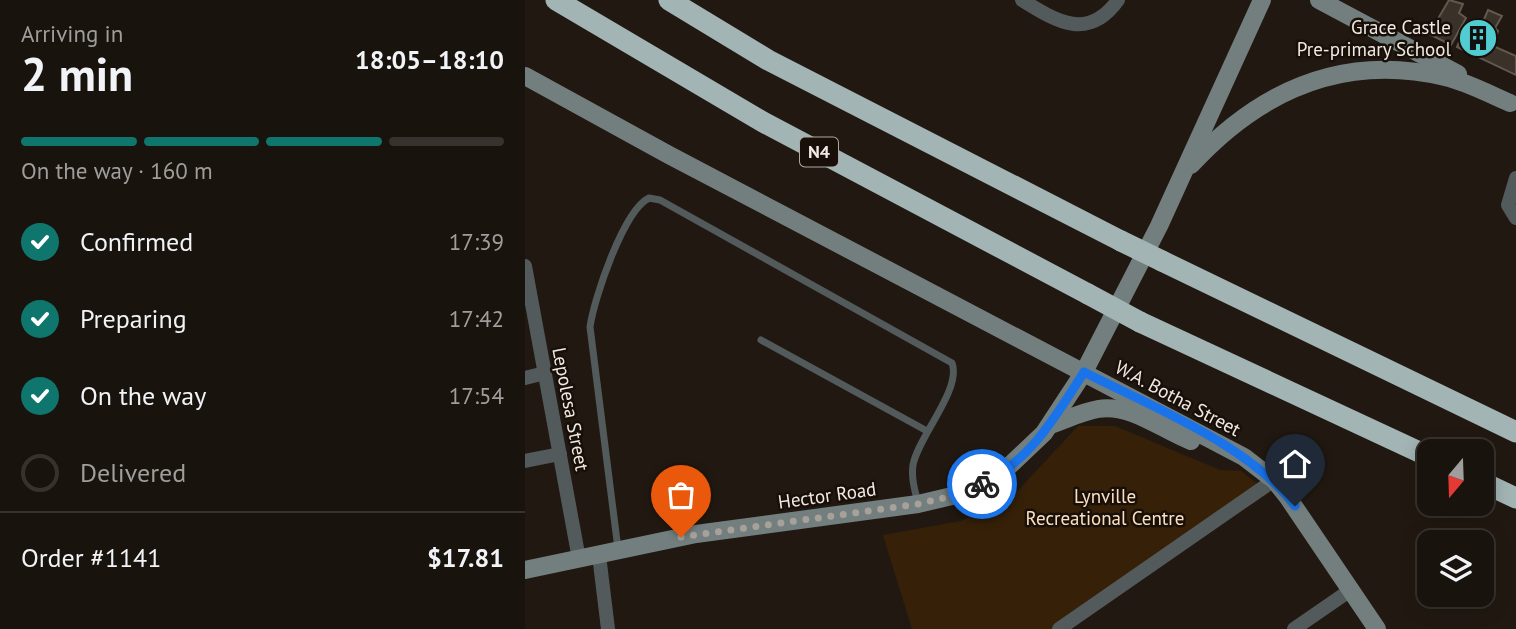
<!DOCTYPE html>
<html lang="en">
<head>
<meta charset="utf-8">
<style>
	body { margin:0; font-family:"PT Sans",sans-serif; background:#221c16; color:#f1f3f6; height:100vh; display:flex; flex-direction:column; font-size:26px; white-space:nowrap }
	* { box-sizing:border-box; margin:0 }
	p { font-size:23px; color:#9f9e9d }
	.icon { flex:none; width:38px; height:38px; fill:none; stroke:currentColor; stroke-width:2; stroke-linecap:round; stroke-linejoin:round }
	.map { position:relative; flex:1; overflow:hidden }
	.sheet { display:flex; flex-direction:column; background:#19130d; width:525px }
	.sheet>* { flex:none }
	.needle { width:46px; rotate:199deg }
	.tools { position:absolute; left:892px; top:439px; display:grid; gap:14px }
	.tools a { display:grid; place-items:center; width:77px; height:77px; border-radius:14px; background:#19130d; box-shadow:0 4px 18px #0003,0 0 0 2px #37322e; font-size:35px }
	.pin { position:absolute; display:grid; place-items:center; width:60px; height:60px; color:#fff; margin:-72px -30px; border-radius:50% 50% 50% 0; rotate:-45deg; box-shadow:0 0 7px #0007 }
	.pin .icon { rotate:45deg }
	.courier { position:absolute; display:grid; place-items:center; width:70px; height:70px; margin:-35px; border:5px solid #1a73e8; border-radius:50%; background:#fff; color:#222; box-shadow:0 2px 9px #0007 }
	.head em { font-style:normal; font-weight:700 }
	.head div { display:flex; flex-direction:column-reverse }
	.head { display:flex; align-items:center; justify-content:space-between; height:119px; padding:0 21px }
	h1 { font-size:46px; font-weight:700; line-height:52px }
	.bar { display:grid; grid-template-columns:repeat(4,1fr); gap:10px 7px; align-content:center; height:84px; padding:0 21px }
	.bar i { height:9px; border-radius:5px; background:#37322e }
	.bar .selected { background:#0f766e }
	.bar p { grid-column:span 4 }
	.line { display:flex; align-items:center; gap:18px; padding:0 21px; border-top:2px solid #37322e }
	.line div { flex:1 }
	ol { padding:0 21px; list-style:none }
	li { display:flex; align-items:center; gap:21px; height:77px }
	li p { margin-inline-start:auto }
	li .icon { padding:7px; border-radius:50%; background:#0f766e; color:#fff; stroke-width:4 }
	li:last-child { color:#9f9e9d }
	li i { width:38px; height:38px; border:4px solid #37322e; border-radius:50% }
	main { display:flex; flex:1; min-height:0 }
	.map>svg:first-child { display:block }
</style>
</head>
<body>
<main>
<section class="sheet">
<div class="head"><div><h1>2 min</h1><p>Arriving in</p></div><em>18:05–18:10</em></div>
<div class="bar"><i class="selected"></i><i class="selected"></i><i class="selected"></i><i></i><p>On the way · 160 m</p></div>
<ol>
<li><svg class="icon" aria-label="check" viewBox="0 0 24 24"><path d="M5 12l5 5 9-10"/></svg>Confirmed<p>17:39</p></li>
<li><svg class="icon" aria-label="check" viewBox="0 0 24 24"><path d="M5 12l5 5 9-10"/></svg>Preparing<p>17:42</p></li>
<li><svg class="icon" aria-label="check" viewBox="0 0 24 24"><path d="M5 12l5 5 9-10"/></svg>On the way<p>17:54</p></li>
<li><i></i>Delivered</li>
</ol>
<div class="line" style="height:91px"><div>Order #1141</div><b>$17.81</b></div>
</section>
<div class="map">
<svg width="991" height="629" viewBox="0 0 991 629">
	<rect width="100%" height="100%" fill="#211911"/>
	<path fill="#362108" d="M553,426H590L695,470L716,471L744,493L533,629H387L358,535L436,521L487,497Z"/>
	<g fill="#3a3129" stroke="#62584e" stroke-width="2">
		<path d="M924,0L938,4L934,13L941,18L926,45L904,34Z"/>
		<path d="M963,10L977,16L970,28L973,31L968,46L991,56V75L932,47L941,25L954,31Z"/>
	</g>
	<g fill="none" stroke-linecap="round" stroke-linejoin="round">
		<g stroke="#535a5b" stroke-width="7">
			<path d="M236,340L402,431"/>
			<path d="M93,549L65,327C69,299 98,211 124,198L135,200L427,363C437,389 393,437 388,465C386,478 390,491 393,503"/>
		</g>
		<g stroke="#535a5b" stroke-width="14">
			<path d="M497,0C531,21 563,42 593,0"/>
			<path d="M991,178L983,205L991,218"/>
			<path d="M0,266L54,559"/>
			<path d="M0,378L20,373"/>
			<path d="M0,461L35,454"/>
			<path d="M74,555L83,629"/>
			<path d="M534,629L749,480"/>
			<path d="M769,629L827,589"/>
		</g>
		<g stroke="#737f7f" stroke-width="18">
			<path d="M794,0L933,74"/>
			<path d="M0,76L144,155L719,457L749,480L762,496L852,629"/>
			<path d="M666,165C735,90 818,53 920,77C942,82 964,94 985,103"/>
			<path d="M525,425C541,420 556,412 573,409C605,403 637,430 666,441"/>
			<path d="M0,570L171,534L393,504L444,492L481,469L519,433L559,372L634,226L737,0"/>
		</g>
		<g stroke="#a3b4b5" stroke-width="21">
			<path d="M31,0L238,122L563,294"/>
			<path d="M144,0L243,60L596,241"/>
			<path d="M637,261L991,432"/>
			<path d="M615,322L905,457"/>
			<path d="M957,482L991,498"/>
		</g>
		<g stroke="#a3b4b5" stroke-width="21">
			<path d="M596,241L637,261"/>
			<path d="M563,294L615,322"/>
		</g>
	</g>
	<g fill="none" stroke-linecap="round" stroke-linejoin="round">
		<path stroke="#a8a19a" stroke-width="7" stroke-dasharray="0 12.6" d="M156,537L393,504L444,492L457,484"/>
		<path stroke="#1a73e8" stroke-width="9" d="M457,484C505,461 531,416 559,372C627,407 725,445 770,506"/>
	</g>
	<defs>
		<g id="building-disc" transform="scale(2.0125)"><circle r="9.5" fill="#51ccd1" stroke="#181008"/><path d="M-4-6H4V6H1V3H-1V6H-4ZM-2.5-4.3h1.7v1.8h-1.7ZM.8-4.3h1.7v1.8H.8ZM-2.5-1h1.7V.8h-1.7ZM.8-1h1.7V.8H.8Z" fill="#111"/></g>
	</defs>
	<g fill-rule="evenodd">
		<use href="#building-disc" x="953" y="38"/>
	</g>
	<g text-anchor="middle" stroke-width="5" stroke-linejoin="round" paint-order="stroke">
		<rect fill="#181008" stroke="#afa9a2" stroke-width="2" x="275" y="137.5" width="38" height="29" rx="5"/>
		<g font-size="18" font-weight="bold" fill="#f0eae4">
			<text x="294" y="158">N4</text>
		</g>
		<g font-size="19" fill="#f0eae4" stroke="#181008" text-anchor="end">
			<text x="926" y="34">Grace Castle<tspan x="926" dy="22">Pre-primary School</tspan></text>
		</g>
		<g font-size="19" fill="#f0eae4" stroke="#181008">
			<text transform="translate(653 398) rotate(28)" y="7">W.A. Botha Street</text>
			<text transform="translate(46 409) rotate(79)" y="7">Lepolesa Street</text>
			<text transform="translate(302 495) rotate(-8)" y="7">Hector Road</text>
		</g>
		<g font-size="19" fill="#fcdfc1" stroke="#181008">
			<text x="580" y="503">Lynville<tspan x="580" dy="22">Recreational Centre</tspan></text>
		</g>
	</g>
</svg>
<div class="tools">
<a><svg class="needle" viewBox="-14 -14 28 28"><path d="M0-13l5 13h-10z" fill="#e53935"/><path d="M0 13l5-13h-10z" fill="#9f9e9d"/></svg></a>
<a><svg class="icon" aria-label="layers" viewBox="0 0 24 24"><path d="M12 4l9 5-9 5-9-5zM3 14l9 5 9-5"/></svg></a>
</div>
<div class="pin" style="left:156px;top:537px;background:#ea580c"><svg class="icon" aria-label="bag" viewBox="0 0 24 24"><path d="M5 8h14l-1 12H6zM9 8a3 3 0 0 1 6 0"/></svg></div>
<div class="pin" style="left:770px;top:506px;background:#1f2937"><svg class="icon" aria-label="home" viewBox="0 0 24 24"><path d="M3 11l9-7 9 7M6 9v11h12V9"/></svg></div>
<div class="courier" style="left:457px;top:484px"><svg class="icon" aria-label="bike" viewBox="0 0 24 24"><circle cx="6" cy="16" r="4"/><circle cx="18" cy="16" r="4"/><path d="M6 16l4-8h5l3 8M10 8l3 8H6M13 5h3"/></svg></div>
</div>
</main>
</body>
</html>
